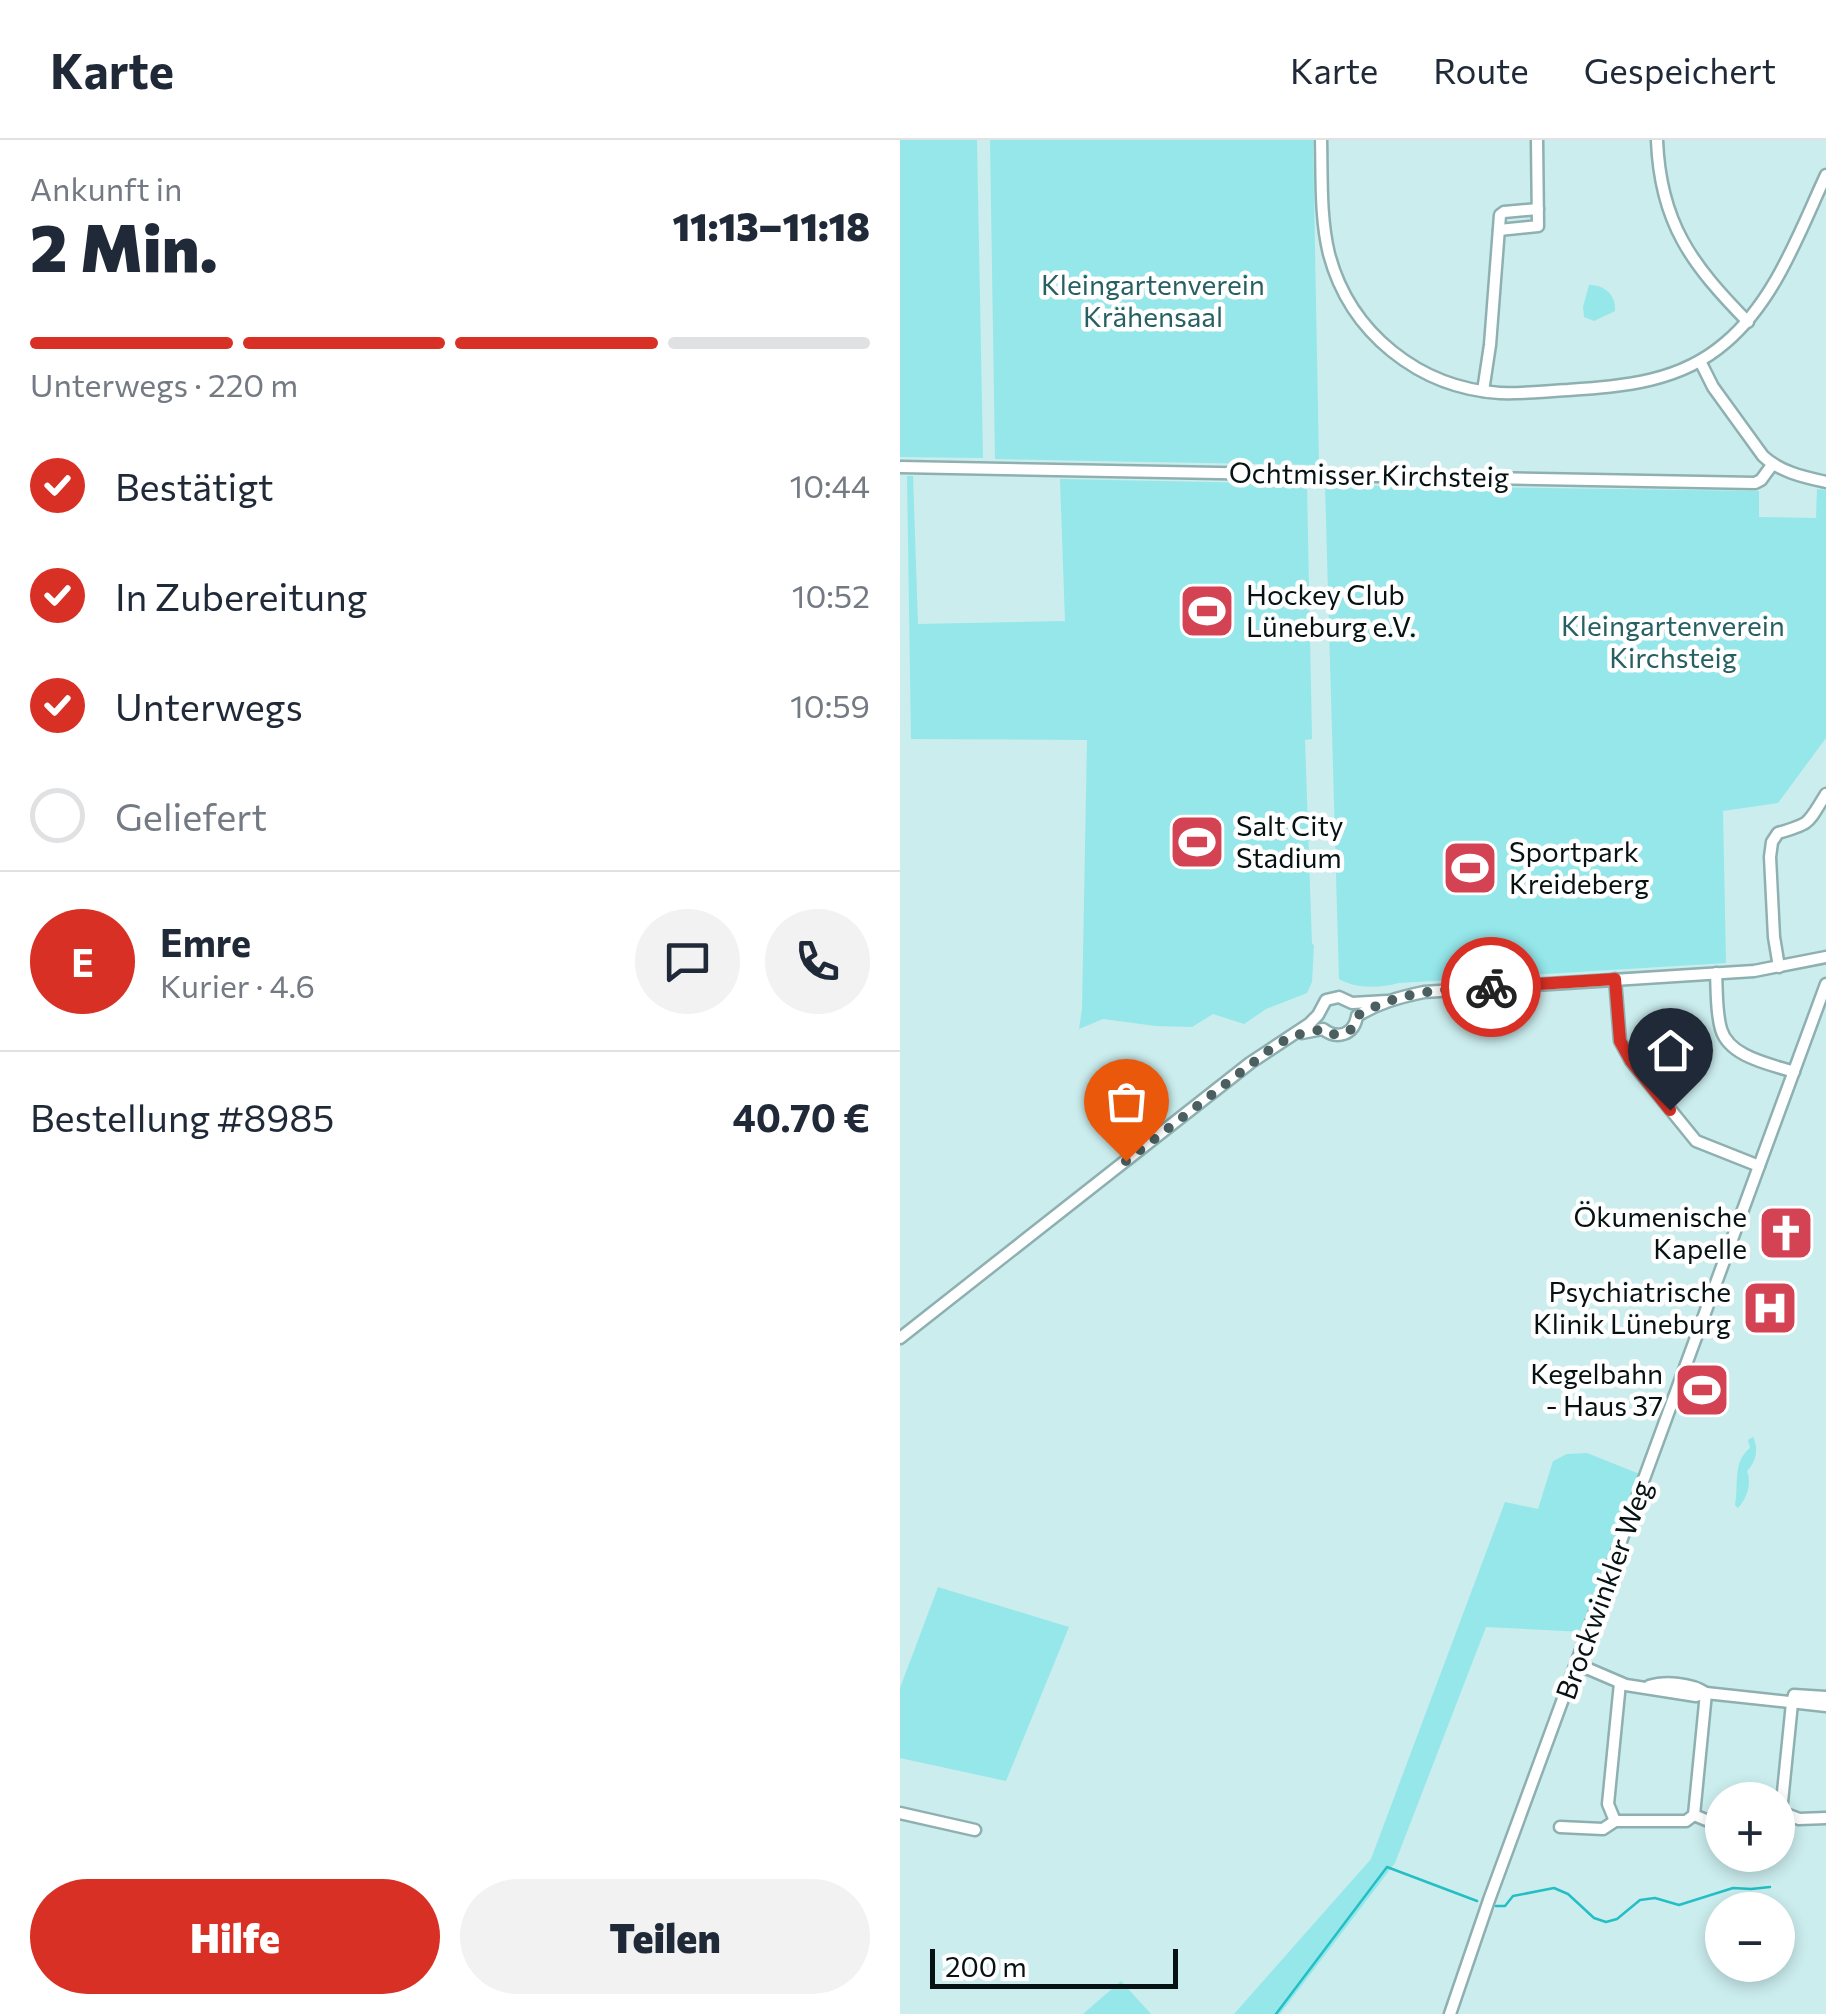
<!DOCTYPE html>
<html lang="de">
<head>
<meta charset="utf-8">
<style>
	body { margin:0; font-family:Commissioner,sans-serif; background:#f2f2f3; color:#1f2937; height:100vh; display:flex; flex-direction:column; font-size:38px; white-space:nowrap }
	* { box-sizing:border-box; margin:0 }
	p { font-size:32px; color:#747a83 }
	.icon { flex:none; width:55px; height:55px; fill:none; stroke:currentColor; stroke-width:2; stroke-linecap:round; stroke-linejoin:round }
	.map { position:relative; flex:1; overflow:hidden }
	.sheet { display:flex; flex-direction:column; background:#fff; width:900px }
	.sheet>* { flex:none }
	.buttons { position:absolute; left:805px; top:1642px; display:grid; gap:20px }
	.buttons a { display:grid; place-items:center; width:90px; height:90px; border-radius:50%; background:#fff; box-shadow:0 5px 15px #0003; font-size:50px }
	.scale { position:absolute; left:30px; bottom:25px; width:248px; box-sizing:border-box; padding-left:10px; border:5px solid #061213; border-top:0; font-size:28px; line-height:35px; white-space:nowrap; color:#061213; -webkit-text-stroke:8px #fff; paint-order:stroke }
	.pin { position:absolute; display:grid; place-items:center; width:85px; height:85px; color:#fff; margin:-102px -42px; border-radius:50% 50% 50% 0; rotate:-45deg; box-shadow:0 0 10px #0007 }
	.pin .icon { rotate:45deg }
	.courier { position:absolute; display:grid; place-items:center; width:100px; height:100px; margin:-50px; border:8px solid #d93025; border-radius:50%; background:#fff; color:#222; box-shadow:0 2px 12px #0007 }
	.head em { font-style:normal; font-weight:800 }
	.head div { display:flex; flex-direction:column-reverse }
	.head { display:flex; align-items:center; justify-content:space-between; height:170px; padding:0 30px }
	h1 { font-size:65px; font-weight:800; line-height:75px }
	.bar { display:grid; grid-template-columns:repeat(4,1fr); gap:15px 10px; align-content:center; height:120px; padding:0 30px }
	.bar i { height:12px; border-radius:8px; background:#e0e1e3 }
	.bar .current { background:#d93025 }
	.bar p { grid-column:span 4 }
	.line { display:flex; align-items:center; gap:25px; padding:0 30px; border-top:2px solid #e0e1e3 }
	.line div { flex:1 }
	.round { display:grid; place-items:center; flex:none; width:105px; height:105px; border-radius:52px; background:#f2f2f3 }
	ol { padding:0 30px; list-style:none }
	li { display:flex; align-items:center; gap:30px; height:110px }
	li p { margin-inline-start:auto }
	li .icon { padding:10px; border-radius:50%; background:#d93025; color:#fff; stroke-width:4 }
	li:last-child { color:#747a83 }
	li i { width:55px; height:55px; border:5px solid #e0e1e3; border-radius:50% }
	.cta { display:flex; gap:20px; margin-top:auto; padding:20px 30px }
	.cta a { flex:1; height:115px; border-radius:60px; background:#d93025; color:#fff; font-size:40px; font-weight:800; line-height:115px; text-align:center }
	.cta a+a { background:#f2f2f3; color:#1f2937 }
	header { display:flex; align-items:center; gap:60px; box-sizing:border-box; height:140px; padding:0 50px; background:#fff; border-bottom:2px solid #e0e1e3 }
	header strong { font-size:48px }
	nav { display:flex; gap:55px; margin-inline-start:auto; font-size:35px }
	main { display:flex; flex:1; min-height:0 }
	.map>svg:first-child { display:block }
</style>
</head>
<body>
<header>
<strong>Karte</strong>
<nav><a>Karte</a><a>Route</a><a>Gespeichert</a></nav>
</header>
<main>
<section class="sheet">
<div class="head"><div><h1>2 Min.</h1><p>Ankunft in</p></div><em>11:13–11:18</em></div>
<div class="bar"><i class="current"></i><i class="current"></i><i class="current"></i><i></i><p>Unterwegs · 220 m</p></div>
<ol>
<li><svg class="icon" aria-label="check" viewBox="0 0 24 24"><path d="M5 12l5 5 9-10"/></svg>Bestätigt<p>10:44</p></li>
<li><svg class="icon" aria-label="check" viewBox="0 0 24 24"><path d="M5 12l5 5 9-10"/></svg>In Zubereitung<p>10:52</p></li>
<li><svg class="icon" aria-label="check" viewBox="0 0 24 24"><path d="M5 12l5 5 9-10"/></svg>Unterwegs<p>10:59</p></li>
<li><i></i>Geliefert</li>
</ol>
<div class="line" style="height:180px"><b class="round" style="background:#d93025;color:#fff">E</b><div><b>Emre</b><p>Kurier · 4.6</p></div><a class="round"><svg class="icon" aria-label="chat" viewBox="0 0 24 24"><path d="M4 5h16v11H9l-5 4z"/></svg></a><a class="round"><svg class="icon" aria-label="phone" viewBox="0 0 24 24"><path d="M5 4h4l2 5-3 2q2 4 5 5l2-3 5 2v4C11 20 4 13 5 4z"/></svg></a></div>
<div class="line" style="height:130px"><div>Bestellung #8985</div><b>40.70 €</b></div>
<div class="cta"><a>Hilfe</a><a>Teilen</a></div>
</section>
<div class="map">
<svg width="926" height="1874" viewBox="0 0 926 1874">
	<rect width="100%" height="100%" fill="#cbedee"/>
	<g fill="#95e7ea">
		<path d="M0,0H77L83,318L0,317Z"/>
		<path d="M90,0H413L419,325L95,319Z"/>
		<path d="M689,145C705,145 716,155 715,171L694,181L684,177L683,167Z"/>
		<path d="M7,336H13L18,484L165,481L160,339L407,344L412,599L405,600L412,804L414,805L412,842L407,853L366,869L344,884L313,874L292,887L256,886L203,879L179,889L182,869L187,600L11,599Z"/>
		<path d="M425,345L859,351V377L916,378L917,349L926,350V598L878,663L823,671L826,823L499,843C480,848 456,849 439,839Z"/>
		<path d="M853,1297C859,1309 856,1322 847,1331C852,1344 847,1358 838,1368L835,1365C839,1345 832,1322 850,1308L848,1300Z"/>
		<path d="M687,1313L742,1335L685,1492L586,1487L495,1723L380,1874H334L471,1719L605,1362L638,1369L653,1321L667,1314Z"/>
		<path d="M38,1447L169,1487L106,1641L0,1618V1548Z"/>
		<path d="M221,1841L251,1874H183Z"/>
	</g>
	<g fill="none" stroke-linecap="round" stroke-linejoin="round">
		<g stroke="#24bfc4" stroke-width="2.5">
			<path d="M596,1766H605L613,1756L654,1748L668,1754L694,1778L706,1782L717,1779L740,1760L755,1758L779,1765L833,1748L851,1749L870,1747"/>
			<path d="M376,1874L487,1727L577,1761"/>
		</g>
		<g stroke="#8fb0b1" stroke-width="15">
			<g id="minor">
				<path d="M421,0C422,37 420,77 429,114C450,193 519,248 600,253C623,254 646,251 668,250C725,246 780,242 825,203C875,161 899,93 926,35"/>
				<path d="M757,0C760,83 792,125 848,182"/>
				<path d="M599,90L638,86L637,0"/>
				<path d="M800,221L813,247L863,316C880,332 904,337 926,342"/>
				<path d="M583,251L590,205L600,75L604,72L638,69"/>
				<path d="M0,327L855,343L861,340L872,325"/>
				<path d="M879,827L874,797L870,717L872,702L878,693C912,683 907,684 926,654"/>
				<path d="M816,833C817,851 816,872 821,889C829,917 870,924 894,932"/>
				<path d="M715,839L720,901L731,921L796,1001L859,1026"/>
				<path d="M402,893L423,889C437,900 454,895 457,876C478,863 500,857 524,852L854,831L926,817"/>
				<path d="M0,1198L350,923L409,884L418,875L426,860L439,857L452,863L487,861"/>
				<path d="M677,1524L726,1545L796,1556L806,1553L926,1566"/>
				<path d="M720,1543L708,1664L715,1681H786L794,1675L806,1553"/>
				<path d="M749,1546C765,1541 792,1543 806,1553"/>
				<path d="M892,1563L881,1672L899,1679L926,1678"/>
				<path d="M892,1563L894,1555L926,1557"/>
				<path d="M0,1673L75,1690"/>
				<path d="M794,1675L806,1680H822"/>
				<path d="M660,1687L703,1689L715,1681"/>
				<path d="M550,1874L589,1760L926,844"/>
			</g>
		</g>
		<use href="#minor" stroke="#fff" stroke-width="10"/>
	</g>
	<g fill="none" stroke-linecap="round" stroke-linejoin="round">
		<path stroke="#4b5f60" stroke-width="10" stroke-dasharray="0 18" d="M226,1021L372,908L392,896L423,889C437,900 454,895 457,876C498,851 545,849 591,847"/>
		<path stroke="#d93025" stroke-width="12" d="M591,847L715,839L720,901L731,921L770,970"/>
	</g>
	<defs>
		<g id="stadium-square" transform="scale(2.875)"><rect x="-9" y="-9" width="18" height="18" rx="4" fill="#d44353" stroke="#fff"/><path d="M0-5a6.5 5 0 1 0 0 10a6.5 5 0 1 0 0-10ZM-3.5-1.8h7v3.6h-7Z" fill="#fff"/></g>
		<g id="church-square" transform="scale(2.875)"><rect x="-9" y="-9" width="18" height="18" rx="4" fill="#d44353" stroke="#fff"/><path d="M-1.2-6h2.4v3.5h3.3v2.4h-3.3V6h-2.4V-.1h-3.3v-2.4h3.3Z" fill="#fff"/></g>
		<g id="hospital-square" transform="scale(2.875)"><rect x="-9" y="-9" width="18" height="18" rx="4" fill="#d44353" stroke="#fff"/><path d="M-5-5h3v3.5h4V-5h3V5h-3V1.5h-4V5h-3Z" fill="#fff"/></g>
	</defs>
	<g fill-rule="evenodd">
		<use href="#stadium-square" x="307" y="471"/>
		<use href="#stadium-square" x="297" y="702"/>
		<use href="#stadium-square" x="570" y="728"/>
		<use href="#church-square" x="886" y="1093"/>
		<use href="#hospital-square" x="870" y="1168"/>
		<use href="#stadium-square" x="802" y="1250"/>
	</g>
	<g text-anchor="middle" stroke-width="9" stroke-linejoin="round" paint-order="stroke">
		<g font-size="28" fill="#276062" stroke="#fff">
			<text x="253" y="155">Kleingartenverein<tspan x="253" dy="32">Krähensaal</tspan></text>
			<text x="773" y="496">Kleingartenverein<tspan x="773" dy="32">Kirchsteig</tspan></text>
		</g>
		<g font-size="28" fill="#061213" stroke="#fff">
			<text transform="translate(469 335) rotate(1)" y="10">Ochtmisser Kirchsteig</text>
			<text transform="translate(704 1450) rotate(-70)" y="10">Brockwinkler Weg</text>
		</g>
		<g font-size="28" fill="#061213" stroke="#fff" text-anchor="start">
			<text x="346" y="465">Hockey Club<tspan x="346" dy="32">Lüneburg e.V.</tspan></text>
			<text x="336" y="696">Salt City<tspan x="336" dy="32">Stadium</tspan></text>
			<text x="609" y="722">Sportpark<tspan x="609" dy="32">Kreideberg</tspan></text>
			<text x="847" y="1087" text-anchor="end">Ökumenische<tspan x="847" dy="32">Kapelle</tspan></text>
			<text x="831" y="1162" text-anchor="end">Psychiatrische<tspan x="831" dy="32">Klinik Lüneburg</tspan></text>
			<text x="763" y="1244" text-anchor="end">Kegelbahn<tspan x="763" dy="32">- Haus 37</tspan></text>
		</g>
	</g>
</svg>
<div class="buttons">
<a>+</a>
<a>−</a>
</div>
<div class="scale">200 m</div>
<div class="pin" style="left:226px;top:1021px;background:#ea580c"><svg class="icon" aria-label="bag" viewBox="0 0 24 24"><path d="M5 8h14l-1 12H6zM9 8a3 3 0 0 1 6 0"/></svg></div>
<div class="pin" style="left:770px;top:970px;background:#1f2937"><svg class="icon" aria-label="home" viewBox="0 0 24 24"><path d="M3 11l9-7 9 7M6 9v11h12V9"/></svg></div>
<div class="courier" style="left:591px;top:847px"><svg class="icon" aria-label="bike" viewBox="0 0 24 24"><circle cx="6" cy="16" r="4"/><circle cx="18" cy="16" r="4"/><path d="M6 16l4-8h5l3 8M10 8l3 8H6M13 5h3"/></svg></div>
</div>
</main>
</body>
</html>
